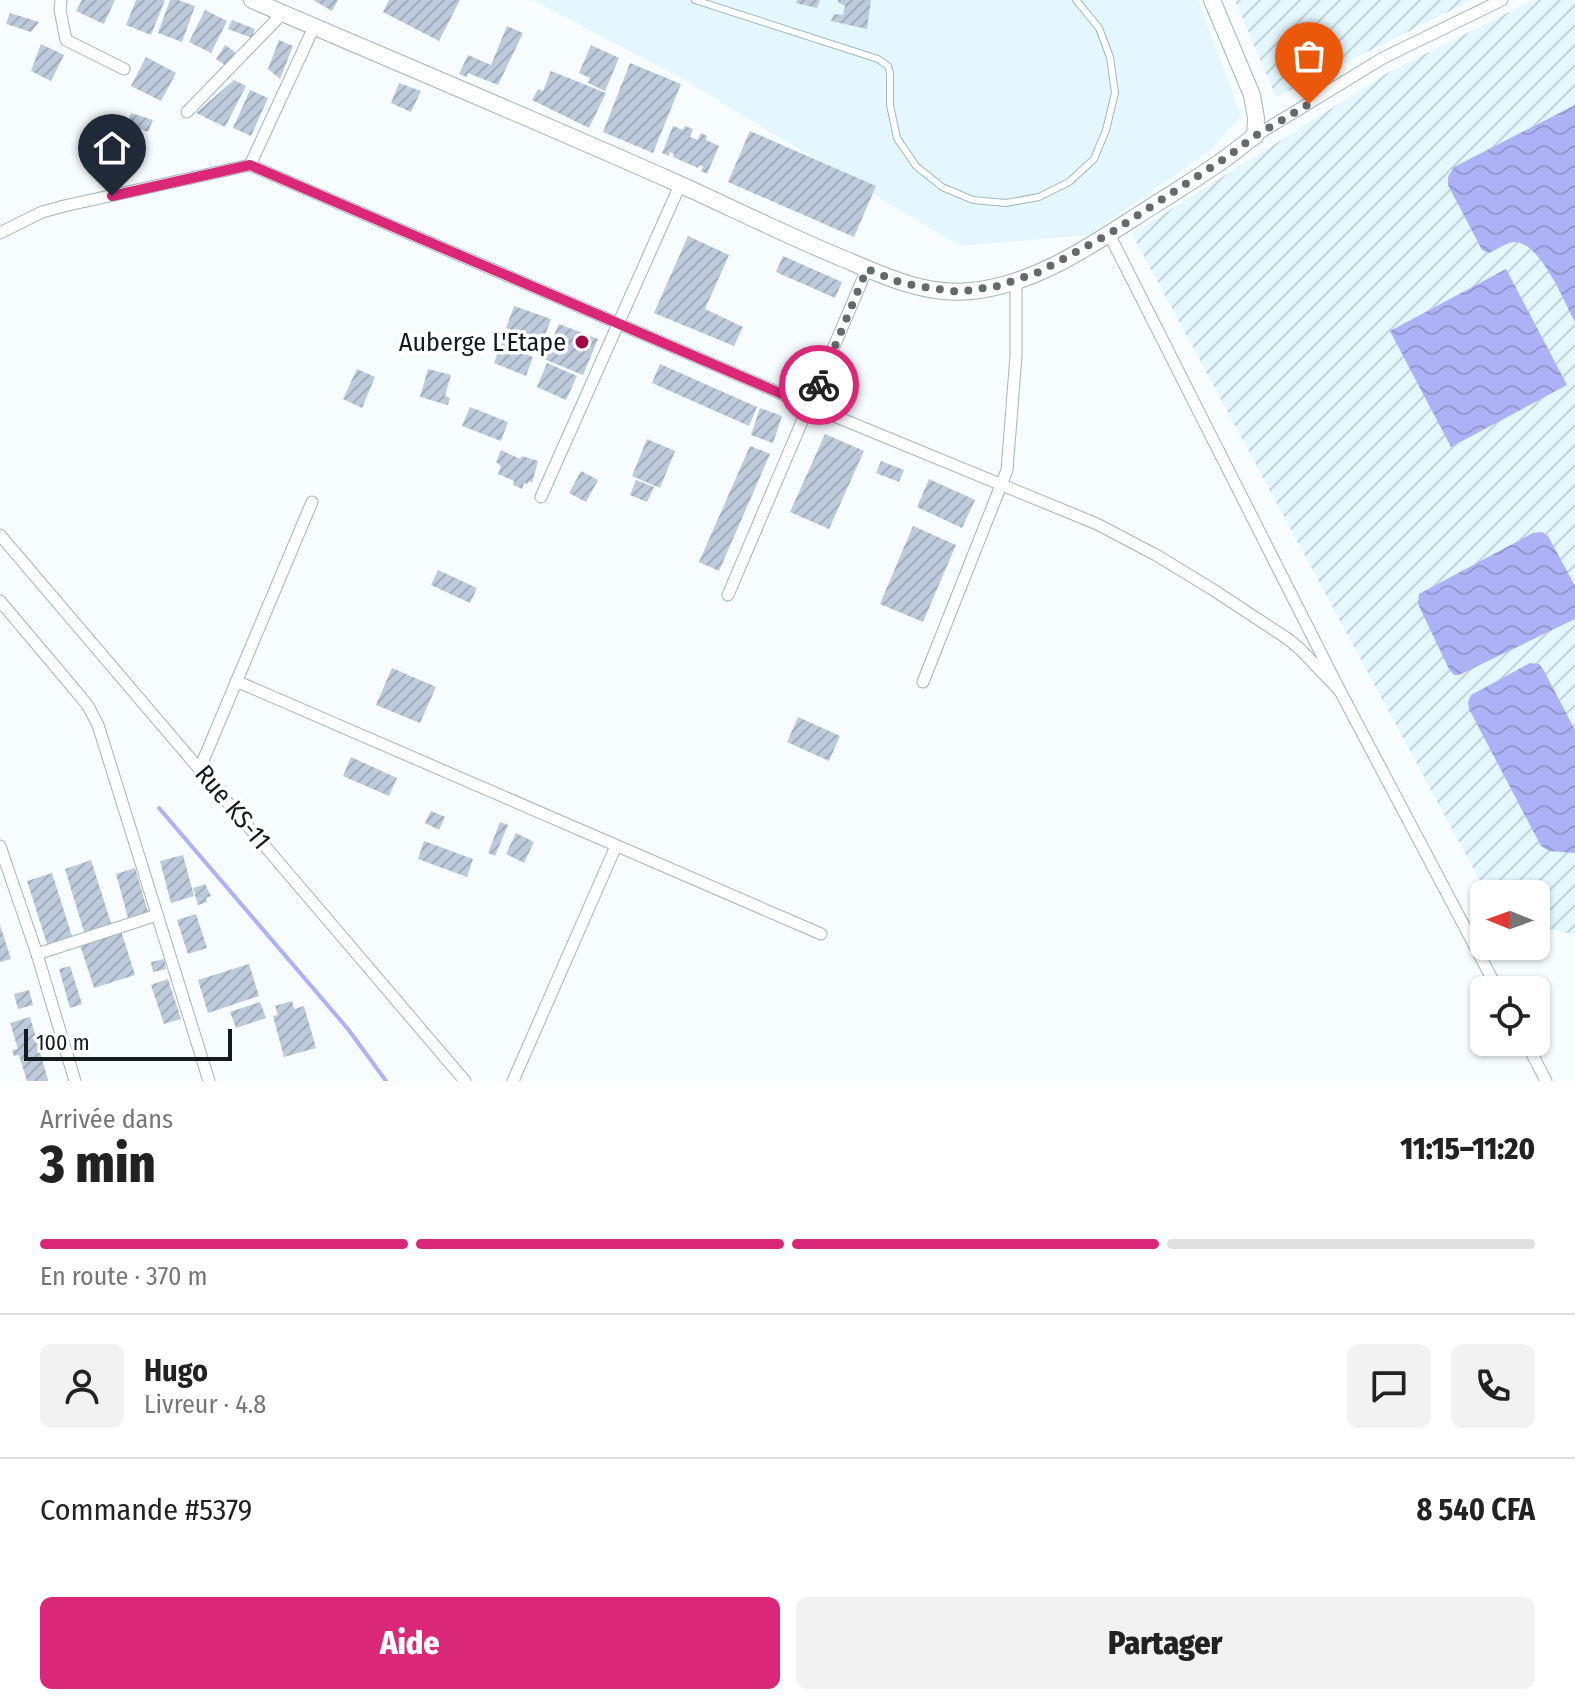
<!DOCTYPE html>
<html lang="fr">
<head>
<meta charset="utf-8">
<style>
	body { margin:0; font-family:"Fira Sans Condensed",sans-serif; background:#f2f2f2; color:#222; height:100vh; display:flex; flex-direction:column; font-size:30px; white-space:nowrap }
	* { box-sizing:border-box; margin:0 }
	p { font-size:26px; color:#767676 }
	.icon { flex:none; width:44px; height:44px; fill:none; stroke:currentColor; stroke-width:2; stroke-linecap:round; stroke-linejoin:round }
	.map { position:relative; height:1081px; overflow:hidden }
	.side { display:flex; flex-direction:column; background:#fff; flex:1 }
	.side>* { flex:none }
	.needle { width:52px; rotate:271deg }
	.tools { position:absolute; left:1470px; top:880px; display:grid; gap:16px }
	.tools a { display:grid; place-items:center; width:80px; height:80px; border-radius:12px; background:#fff; box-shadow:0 2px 6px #0004; font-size:40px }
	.scale { position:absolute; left:24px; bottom:20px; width:208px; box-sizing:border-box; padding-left:8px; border:4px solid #131b1f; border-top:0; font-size:22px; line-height:28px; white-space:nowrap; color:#131b1f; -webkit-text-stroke:6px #fff; paint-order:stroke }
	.pin { position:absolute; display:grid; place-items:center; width:68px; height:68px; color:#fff; margin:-82px -34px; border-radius:50% 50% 50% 0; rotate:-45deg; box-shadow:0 0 8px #0007 }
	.pin .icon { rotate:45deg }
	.courier { position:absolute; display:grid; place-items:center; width:80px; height:80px; margin:-40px; border:6px solid #db2777; border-radius:50%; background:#fff; color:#222; box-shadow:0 2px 10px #0007 }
	.summary em { font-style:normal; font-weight:800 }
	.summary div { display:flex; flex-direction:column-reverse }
	.summary { display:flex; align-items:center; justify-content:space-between; height:136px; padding:0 40px }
	h1 { font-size:52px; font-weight:800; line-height:60px }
	.bar { display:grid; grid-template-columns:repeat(4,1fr); gap:12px 8px; align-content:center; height:96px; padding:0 40px }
	.bar i { height:10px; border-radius:6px; background:#e0e0e0 }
	.bar .on { background:#db2777 }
	.bar p { grid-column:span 4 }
	.line { display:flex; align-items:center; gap:20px; padding:0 40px; border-top:2px solid #e0e0e0 }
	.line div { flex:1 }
	.round { display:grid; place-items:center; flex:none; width:84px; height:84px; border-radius:12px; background:#f2f2f2 }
	.button { display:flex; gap:16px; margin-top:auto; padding:16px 40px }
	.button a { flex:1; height:92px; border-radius:12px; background:#db2777; color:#fff; font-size:32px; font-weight:800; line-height:92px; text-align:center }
	.button a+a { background:#f2f2f2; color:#222 }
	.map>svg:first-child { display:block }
</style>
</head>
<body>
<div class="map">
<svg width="1575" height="1081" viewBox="0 0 1575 1081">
	<defs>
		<pattern id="industrial-furrows" width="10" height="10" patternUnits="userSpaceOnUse" patternTransform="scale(2)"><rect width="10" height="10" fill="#e4f7ff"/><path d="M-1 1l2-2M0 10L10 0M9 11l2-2" fill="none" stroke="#c3d3da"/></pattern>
		<pattern id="water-waves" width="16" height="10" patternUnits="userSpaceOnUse" patternTransform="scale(2)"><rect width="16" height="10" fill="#adb1f6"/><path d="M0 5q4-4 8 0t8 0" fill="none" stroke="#9498d2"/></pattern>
		<pattern id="building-hatch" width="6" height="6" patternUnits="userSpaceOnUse" patternTransform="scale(2)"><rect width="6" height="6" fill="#bccadb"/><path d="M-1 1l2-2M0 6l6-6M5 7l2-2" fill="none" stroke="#a1adbc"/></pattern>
	</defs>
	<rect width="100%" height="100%" fill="#f7fcfe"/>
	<path fill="#e4f7ff" d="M533,0H1198L1241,116L1210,151L1089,235L960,246L681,78Z"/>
	<g fill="url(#industrial-furrows)">
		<path d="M1235,0H1472L1276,97Z"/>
		<path d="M1533,0H1575V935L1536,925V894H1487L1132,234L1389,72Z"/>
	</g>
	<g fill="url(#water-waves)">
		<path d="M1575,105V322C1564,302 1540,240 1513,242C1506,243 1496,250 1489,253L1482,250L1448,185V177L1454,167Z"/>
		<path d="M1506,269L1567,385L1451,447L1390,331Z"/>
		<path d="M1542,532L1548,536L1575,586V619L1459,675H1454L1449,669L1418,604L1419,594L1533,533Z"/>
		<path d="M1530,663L1539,664L1543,669L1575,730V853L1549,851L1541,846L1469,709L1468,702L1471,695Z"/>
	</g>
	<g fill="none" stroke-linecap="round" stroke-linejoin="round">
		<path stroke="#adb1f6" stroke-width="4" d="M159,808L348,1029L386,1081"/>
	</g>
	<g fill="url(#building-hatch)">
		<path d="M82,0H115L104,24L76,11Z"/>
		<path d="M136,0H165L151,35L126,25Z"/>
		<path d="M170,0H178L195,6L182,42L158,33Z"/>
		<path d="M313,0H338L332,11Z"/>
		<path d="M389,0H460L439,41L383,12Z"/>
		<path d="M797,0H820L817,8L796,3Z"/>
		<path d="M838,0H871L867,29L831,21L834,14L843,15L845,6L838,2Z"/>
		<path d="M205,10L227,21L211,53L189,42Z"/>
		<path d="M10,13L39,22L31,32L6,24Z"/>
		<path d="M232,20L255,29L252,38L228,29Z"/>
		<path d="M507,26L523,33L498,85L468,73L467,77L459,74L468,55L491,65Z"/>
		<path d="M279,40L293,46L280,79L268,69Z"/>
		<path d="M41,44L64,55L51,81L31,71Z"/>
		<path d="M225,45L235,52L226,66L216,59Z"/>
		<path d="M591,45L619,58L605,91L588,83L590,78L579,73Z"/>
		<path d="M146,57L176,73L161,101L131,86Z"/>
		<path d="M630,63L681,84L653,153L603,132Z"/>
		<path d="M551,71L606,93L589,128L532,100L538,89L543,91Z"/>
		<path d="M234,80L246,86L225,127L196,113Z"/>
		<path d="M399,83L421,91L411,112L391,103Z"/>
		<path d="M250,90L268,98L251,136L233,128Z"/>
		<path d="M131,113L153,120L148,132L127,125Z"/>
		<path d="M673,126L683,130L685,126L693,129L690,137L698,140L701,133L707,136L706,140L719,146L707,174L701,171L703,166L699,165L698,168L673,157L674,154L670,152L669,156L662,153Z"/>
		<path d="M750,131L876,186L854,237L728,182Z"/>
		<path d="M688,236L729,255L705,309L743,327L734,346L654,313Z"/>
		<path d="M783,256L842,282L835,298L776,272Z"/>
		<path d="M514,306L551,319L543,341L506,328Z"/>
		<path d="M559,324L598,339L583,375L544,359Z"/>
		<path d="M506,332L523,339L518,351L533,357L526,376L494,363Z"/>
		<path d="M547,363L577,376L566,400L537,387Z"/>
		<path d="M660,364L757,407L749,426L652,383Z"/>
		<path d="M357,369L375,377L362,408L343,399Z"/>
		<path d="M428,369L451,375L445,396L450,398L448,405L420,397Z"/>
		<path d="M470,407L508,422L501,441L462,426Z"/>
		<path d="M760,408L782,416L773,443L751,435Z"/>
		<path d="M825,434L864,451L829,529L790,512Z"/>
		<path d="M647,439L675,451L660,488L632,476Z"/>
		<path d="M750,446L770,454L719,571L699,562Z"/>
		<path d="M501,450L520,459L522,456L538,461L532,483L529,481L528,484L524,483L522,489L513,485L514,481L498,474L501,466L496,462Z"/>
		<path d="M881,461L904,470L899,482L876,473Z"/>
		<path d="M581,471L598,480L586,502L569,493Z"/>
		<path d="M929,479L975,500L962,528L917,507Z"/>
		<path d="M636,480L654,487L647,502L630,495Z"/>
		<path d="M913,526L956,545L923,622L880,604Z"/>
		<path d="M438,570L477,588L470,603L431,585Z"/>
		<path d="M392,668L436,687L420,723L376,705Z"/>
		<path d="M798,717L840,736L829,761L787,742Z"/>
		<path d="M351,757L397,778L389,796L343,776Z"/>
		<path d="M431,811L445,817L439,830L425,823Z"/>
		<path d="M500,822L508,825L495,856L488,853Z"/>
		<path d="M516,833L534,842L524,863L506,854Z"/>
		<path d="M424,841L473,859L467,877L418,859Z"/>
		<path d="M183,855L194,896L171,903L160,861Z"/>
		<path d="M91,860L111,923L84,932L65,869Z"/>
		<path d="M135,868L148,912L128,918L116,874Z"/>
		<path d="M52,873L72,936L47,944L27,881Z"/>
		<path d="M205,884L211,896L206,898L207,902L198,905L193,888Z"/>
		<path d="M196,914L207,948L188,954L177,920Z"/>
		<path d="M0,925L11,959L0,962Z"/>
		<path d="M121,931L135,975L94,988L80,945Z"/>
		<path d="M164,959L166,969L153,972L151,962Z"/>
		<path d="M249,964L259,996L208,1013L198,980Z"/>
		<path d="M70,966L82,1004L70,1008L59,969Z"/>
		<path d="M168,979L181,1019L164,1024L151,985Z"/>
		<path d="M29,990L33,1005L18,1009L14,994Z"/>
		<path d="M292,1001L294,1009L304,1006L316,1048L284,1057L273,1016L278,1015L275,1006Z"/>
		<path d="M260,1002L266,1018L236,1028L230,1012Z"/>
		<path d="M30,1017L48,1080L47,1081H27L19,1055L14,1056L12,1050L18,1049L10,1023Z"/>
	</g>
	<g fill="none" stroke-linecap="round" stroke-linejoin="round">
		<g stroke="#a0b6bf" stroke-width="8">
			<path id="lane" d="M695,0L878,59L888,66L890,73V105L897,138L916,166L942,187L973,200L1006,203L1039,197L1069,182L1094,159L1106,130L1115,93L1110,57L1099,28L1076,0"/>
		</g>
		<g stroke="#a0b6bf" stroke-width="13">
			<g id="street">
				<path d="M61,0L60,10L66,40L124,69"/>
				<path d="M187,112L283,13"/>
				<path d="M1255,136L1383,58L1502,0"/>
				<path d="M250,165L810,406L1097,524L1156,555L1212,589L1288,639L1300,649L1340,691"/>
				<path d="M0,233L42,212L64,206L250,165L314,27"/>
				<path d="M1109,234L1340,691L1498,990"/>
				<path d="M541,497L680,185"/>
				<path d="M0,535L465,1081"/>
				<path d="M728,595L867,269"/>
				<path d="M0,601L75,690L88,706L98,725L209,1081"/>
				<path d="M236,681L821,934"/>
				<path d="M923,682L1007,470L1016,356V280"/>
				<path d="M200,768L312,502"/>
				<path d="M0,846L37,954L75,1081"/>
				<path d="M37,954L157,915"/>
				<path d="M1526,1042L1546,1081"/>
				<path d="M513,1081L616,846"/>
			</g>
		</g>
		<g stroke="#a0b6bf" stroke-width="18">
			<path id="secondary" d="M252,0C394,61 537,121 679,184C734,209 788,236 844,259C884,276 926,296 971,291C1033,285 1089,247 1140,214C1168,196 1198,178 1226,158C1236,151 1245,143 1255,136L1256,118L1252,95L1212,0"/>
		</g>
		<use href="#lane" stroke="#fff" stroke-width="6"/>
		<use href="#street" stroke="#fff" stroke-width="11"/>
		<use href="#secondary" stroke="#fff" stroke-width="16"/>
	</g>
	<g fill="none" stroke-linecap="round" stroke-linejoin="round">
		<path stroke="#636a6d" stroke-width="8" stroke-dasharray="0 14.4" d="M819,385L867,269L899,282L917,286L959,292L998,286L1039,272L1109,234L1227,157L1255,136L1309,104"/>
		<path stroke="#db2777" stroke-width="10" d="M112,196L250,165L810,406L819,385"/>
	</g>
	<circle fill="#a10645" stroke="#fff" stroke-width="3" cx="582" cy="342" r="8"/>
	<g text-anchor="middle" stroke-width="7" stroke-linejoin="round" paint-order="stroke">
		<g font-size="26" fill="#131b1f" stroke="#fff" text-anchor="end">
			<text x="566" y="351">Auberge L'Etape</text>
		</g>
		<g font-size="26" fill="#131b1f" stroke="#fff">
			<text transform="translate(233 807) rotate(50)" y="9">Rue KS-11</text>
		</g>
	</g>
</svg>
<div class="tools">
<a><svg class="needle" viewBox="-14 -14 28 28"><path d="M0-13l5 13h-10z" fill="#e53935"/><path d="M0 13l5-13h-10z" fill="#767676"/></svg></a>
<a><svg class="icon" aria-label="locate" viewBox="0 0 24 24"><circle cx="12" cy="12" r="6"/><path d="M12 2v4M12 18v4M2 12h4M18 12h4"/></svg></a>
</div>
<div class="scale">100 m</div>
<div class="pin" style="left:1309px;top:104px;background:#ea580c"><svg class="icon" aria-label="bag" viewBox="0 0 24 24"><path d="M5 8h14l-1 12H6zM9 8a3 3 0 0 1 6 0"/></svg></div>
<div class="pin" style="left:112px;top:196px;background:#1f2937"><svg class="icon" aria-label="home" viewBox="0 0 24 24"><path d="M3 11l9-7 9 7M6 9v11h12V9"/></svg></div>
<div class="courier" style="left:819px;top:385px"><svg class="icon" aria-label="bike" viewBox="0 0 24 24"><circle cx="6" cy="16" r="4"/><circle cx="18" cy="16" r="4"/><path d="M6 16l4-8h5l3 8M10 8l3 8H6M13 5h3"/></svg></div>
</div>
<section class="side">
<div class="summary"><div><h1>3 min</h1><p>Arrivée dans</p></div><em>11:15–11:20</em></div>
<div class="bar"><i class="on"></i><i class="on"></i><i class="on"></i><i></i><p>En route · 370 m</p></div>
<div class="line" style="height:144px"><a class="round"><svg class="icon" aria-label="person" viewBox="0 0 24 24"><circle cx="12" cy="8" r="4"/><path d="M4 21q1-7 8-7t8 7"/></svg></a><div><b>Hugo</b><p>Livreur · 4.8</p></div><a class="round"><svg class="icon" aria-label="chat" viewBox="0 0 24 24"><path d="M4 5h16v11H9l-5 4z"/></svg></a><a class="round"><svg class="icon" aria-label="phone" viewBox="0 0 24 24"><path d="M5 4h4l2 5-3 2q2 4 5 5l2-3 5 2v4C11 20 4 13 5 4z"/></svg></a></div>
<div class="line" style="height:104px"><div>Commande #5379</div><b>8 540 CFA</b></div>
<div class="button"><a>Aide</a><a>Partager</a></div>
</section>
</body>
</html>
